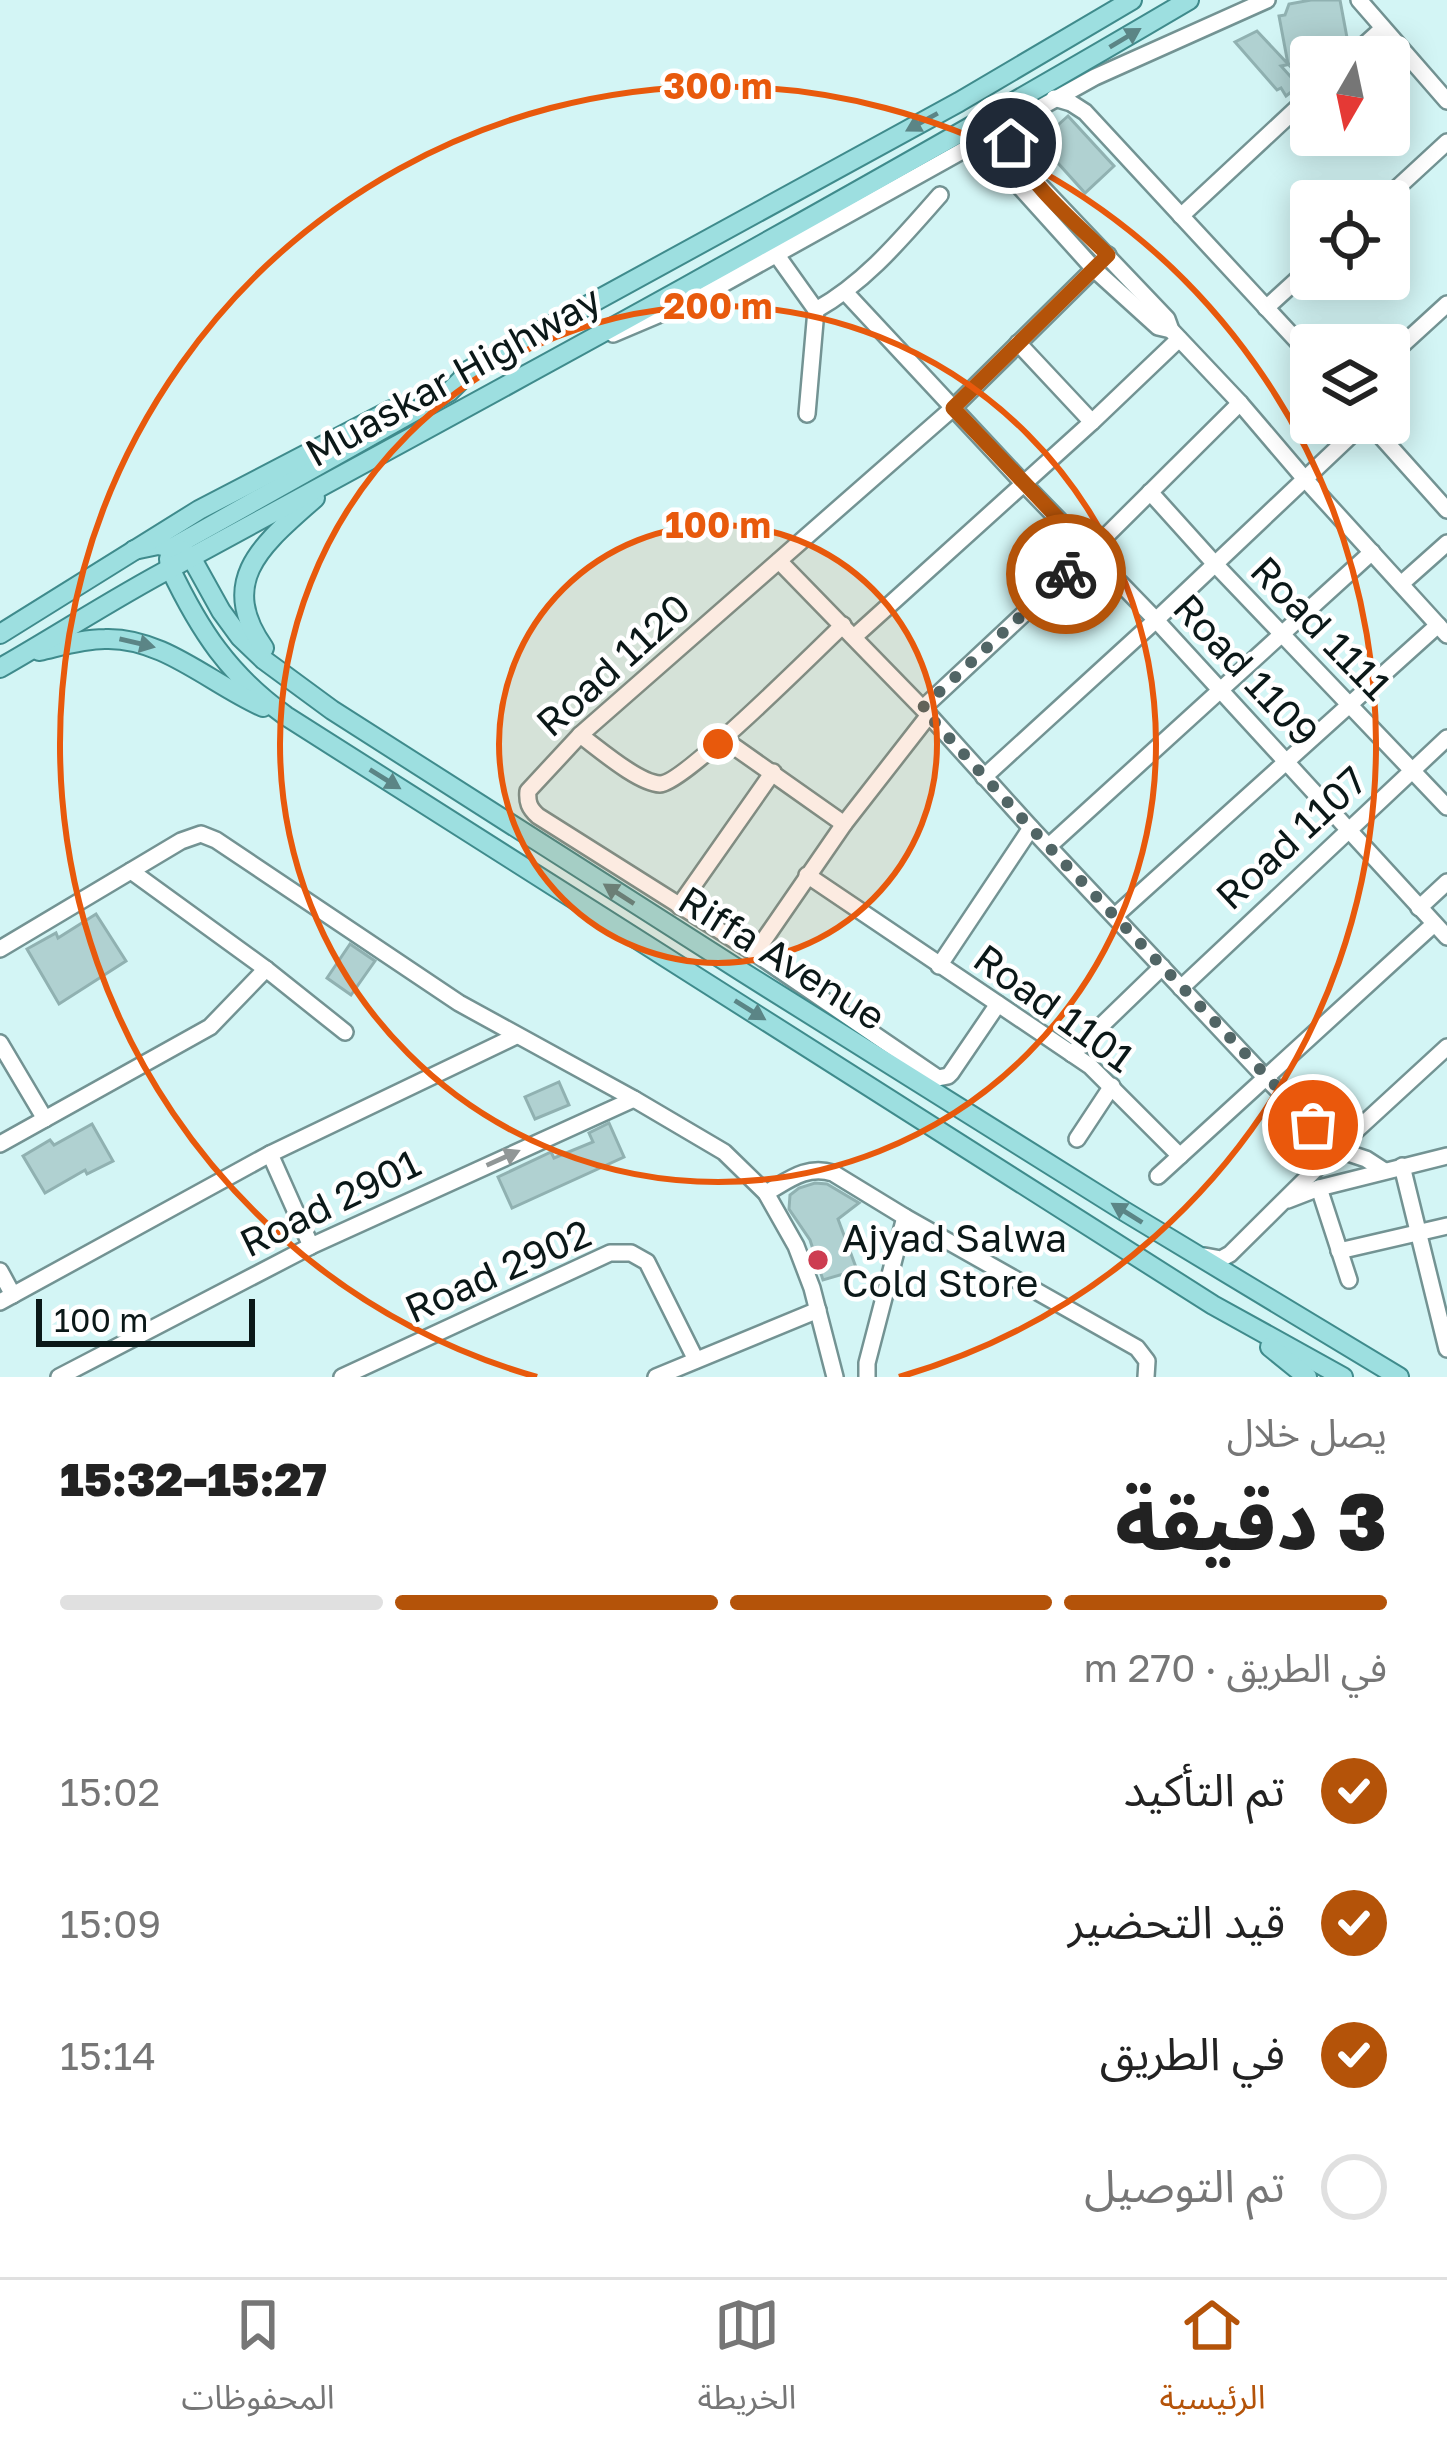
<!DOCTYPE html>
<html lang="ar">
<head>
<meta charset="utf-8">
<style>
	body { margin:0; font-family:"Golos Text","Noto Sans Arabic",sans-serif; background:#f2f2f2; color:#222; direction:rtl; height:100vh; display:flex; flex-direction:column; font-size:45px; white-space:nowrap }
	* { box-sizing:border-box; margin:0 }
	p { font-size:39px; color:#767676 }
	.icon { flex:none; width:66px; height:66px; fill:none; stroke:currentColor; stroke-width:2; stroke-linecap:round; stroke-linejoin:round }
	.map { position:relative; height:1377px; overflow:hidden; direction:ltr }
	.drawer { display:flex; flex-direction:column; background:#fff; flex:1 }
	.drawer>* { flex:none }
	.needle { width:78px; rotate:189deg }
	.buttons { position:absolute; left:1290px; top:36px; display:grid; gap:24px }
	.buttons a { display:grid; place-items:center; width:120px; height:120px; border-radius:12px; background:#fff; box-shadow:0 6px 30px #0003; font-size:60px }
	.scale { position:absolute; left:36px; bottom:30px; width:219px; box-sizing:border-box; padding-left:12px; border:6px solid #0b1818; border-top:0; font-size:33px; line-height:42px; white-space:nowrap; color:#0b1818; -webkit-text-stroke:9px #fff; paint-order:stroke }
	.pin { position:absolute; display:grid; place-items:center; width:102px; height:102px; color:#fff; margin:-51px; border:6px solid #fff; border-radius:50%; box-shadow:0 3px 12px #0007 }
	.courier { position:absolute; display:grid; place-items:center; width:120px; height:120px; margin:-60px; border:9px solid #b45309; border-radius:50%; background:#fff; color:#222; box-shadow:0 3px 15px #0007 }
	.summary em { font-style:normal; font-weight:800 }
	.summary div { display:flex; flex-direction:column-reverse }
	.summary { display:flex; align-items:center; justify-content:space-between; height:204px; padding:0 60px }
	h1 { font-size:78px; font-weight:800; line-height:90px }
	.bar { display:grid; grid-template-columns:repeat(4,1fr); gap:18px 12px; align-content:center; height:144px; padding:0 60px }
	.bar i { height:15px; border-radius:9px; background:#e0e0e0 }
	.bar .active { background:#b45309 }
	.bar p { grid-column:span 4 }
	ol { padding:0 60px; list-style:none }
	li { display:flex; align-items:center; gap:36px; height:132px }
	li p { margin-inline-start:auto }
	li .icon { padding:12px; border-radius:50%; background:#b45309; color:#fff; stroke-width:4 }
	li:last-child { color:#767676 }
	li i { width:66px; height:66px; border:6px solid #e0e0e0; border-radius:50% }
	.menu { display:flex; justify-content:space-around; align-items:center; height:168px; border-top:3px solid #e0e0e0; background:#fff; font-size:33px; color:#767676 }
	.menu a { display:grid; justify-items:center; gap:6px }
	.menu .active { color:#b45309 }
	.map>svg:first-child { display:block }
</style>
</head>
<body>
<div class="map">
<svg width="1447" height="1377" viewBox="0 0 1447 1377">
	<rect width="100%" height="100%" fill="#d3f5f5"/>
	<g fill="#b0d1d1" stroke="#90b1b1" stroke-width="3">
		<path d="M1311,0H1340L1348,43L1333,46L1334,50L1323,52L1324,57H1311V60L1281,66L1299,86L1286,96L1281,88L1277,90L1235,42L1257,31L1288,64L1279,16L1285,15L1289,4Z"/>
		<path d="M1068,116L1114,166L1085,193L1039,142Z"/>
		<path d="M96,914L126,961L59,1004L27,949L56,933L58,938Z"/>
		<path d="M350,944L375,961L351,995L327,978Z"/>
		<path d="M559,1082L569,1105L535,1119L525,1097Z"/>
		<path d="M609,1123L624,1157L512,1208L498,1177L551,1152L554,1158L593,1142L589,1133Z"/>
		<path d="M92,1124L113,1161L87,1174L85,1170L45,1193L23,1156L50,1140L54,1145Z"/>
		<path d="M815,1183L827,1184L859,1203L838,1219L857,1270L823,1280L810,1240L789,1209L790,1195L799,1188Z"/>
	</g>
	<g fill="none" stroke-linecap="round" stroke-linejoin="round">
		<g stroke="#739393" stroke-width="20">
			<g id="minor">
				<path d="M1359,0L1447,101"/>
				<path d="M1351,57L1382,29"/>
				<path d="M1054,98L1071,103L1085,112L1311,356"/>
				<path d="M1014,123C1011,146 1016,157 1030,175L1167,319L1171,330L1240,403L1304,478L1447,635"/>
				<path d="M964,150L984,155L1002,167L1094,269L1158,327L1171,330"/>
				<path d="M1383,201L1447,142"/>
				<path d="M1181,216L1311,95"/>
				<path d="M776,254L816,310L807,414"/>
				<path d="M846,293L1024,484L1156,620L1447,937"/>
				<path d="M1266,308L1311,267"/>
				<path d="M816,310C866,282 902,238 940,195"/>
				<path d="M613,334L698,298L1095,77L1267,0"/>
				<path d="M1018,343L1092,422"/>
				<path d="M1389,357L1447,304"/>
				<path d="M1369,423L1447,510"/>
				<path d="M1150,492L1214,563L1447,807"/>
				<path d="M779,561L929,715L1031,828L1265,1077L1336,1149L1366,1159L1383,1170"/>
				<path d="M1401,584L1447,543"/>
				<path d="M854,637L1092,422L1179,339"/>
				<path d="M923,708L1090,552L1240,403"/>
				<path d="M580,735C598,748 638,783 660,784C683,784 818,649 843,625"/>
				<path d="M722,738L844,824"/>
				<path d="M984,777L1156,620L1364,423"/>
				<path d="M1049,846L1372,552"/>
				<path d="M131,871L266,969L345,1032"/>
				<path d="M807,875L1090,1066L1180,1156"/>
				<path d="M679,906L773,772"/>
				<path d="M1419,908L1447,882"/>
				<path d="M1115,916L1438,625"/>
				<path d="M0,949L181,841L201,834L216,840L459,1003L634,1099L724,1152L766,1193L796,1246L812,1288L835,1377"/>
				<path d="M755,953L844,824L929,715"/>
				<path d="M939,966L1031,828"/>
				<path d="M1181,988L1447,738"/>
				<path d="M998,1004L951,1073L948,1076L938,1078L755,953L538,816C529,808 527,802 528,791L580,735L953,408L1108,255"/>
				<path d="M0,1043L45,1119"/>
				<path d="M1072,1054L1162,967"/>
				<path d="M1077,1139L1112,1086"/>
				<path d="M0,1144L210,1027L266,969"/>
				<path d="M270,1154L311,1246"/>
				<path d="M1402,1166L1447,1349"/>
				<path d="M1158,1176L1434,924"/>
				<path d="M1319,1188L1349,1280"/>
				<path d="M766,1193C789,1180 806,1165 833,1173L905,1217L1137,1348L1147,1361L1146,1377"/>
				<path d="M1288,1200L1319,1188L1447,1156"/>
				<path d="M1339,1251L1447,1226"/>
				<path d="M1205,1256L1221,1259L1230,1254L1336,1149L1447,1047"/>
				<path d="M0,1271L13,1295"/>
				<path d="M0,1302L270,1154L516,1036"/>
				<path d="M59,1377L311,1246L634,1099"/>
				<path d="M342,1377L610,1253H631L647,1262L696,1360"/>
				<path d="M656,1377L818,1310"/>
				<path d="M867,1377V1363L905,1217"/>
			</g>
		</g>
		<g stroke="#3f8b8c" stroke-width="22">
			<g id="major">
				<path d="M474,367L449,392L173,547L169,559L170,568C200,631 229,675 286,716L1213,1305L1343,1377"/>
				<path d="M464,373L959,102L1132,0"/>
				<path d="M134,550L158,545L182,550L191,557L221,611L240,637L264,660L332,710L741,971L1124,1211L1399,1377"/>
				<path d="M0,634L199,510L391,410"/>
				<path d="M264,648C215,579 266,542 315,498"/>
				<path d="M39,651C61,646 83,639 105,639C163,637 211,684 263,707"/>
				<path d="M0,668C58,635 114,598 173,567C514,382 855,197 1189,0"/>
				<path d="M1270,1347L1307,1377"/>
			</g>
		</g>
		<use href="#minor" stroke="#fff" stroke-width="15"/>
		<use href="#major" stroke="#9ddfe0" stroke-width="18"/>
	</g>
	<defs><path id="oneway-solid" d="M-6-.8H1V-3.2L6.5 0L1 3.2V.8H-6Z" transform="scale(3)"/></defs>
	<g fill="#5b8586">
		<use href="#oneway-solid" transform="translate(1125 38) rotate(-31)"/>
		<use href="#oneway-solid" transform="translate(922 122) rotate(151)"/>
		<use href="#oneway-solid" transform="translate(137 643) rotate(13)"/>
		<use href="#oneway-solid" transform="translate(385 779) rotate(32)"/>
		<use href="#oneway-solid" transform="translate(619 894) rotate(-147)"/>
		<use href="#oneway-solid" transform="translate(750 1010) rotate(32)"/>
		<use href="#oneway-solid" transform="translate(1127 1213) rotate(-148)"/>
	</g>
	<use fill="#919797" href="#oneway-solid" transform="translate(503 1158) rotate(-24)"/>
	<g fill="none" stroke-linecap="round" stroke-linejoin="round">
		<path stroke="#516565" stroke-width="12" stroke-dasharray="0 21.6" d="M1066,574L922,708L1031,828L1313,1125"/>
		<path stroke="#b45309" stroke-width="15" d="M1011,143C1026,182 1078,225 1108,255L953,408L1090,552L1066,574"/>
	</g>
	<circle cx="718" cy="744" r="219" fill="#e8590c" fill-opacity=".12"/>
	<g fill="none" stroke="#e8590c" stroke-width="6">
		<circle cx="718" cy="744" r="219"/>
		<circle cx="718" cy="744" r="438"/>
		<path d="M537 1377A658 658 0 1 1 899 1377"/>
	</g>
	<circle fill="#cd3d51" stroke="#fff" stroke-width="4.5" cx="818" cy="1260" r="12"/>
	<g text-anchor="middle" stroke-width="9" stroke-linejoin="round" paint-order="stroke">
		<g font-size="39" fill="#0b1818" stroke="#fff">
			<text transform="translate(453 376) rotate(-29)" y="14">Muaskar Highway</text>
			<text transform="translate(1321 628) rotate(46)" y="14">Road 1111</text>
			<text transform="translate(613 665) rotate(-42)" y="14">Road 1120</text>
			<text transform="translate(1246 670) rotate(47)" y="14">Road 1109</text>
			<text transform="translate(1291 838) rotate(-43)" y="14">Road 1107</text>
			<text transform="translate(782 958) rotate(32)" y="14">Riffa Avenue</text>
			<text transform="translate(1054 1008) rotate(36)" y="14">Road 1101</text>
			<text transform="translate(330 1203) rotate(-26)" y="14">Road 2901</text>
			<text transform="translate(498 1271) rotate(-24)" y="14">Road 2902</text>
		</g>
		<g font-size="39" fill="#0b1818" stroke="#fff" text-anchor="start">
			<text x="842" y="1252">Ajyad Salwa<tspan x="842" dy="45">Cold Store</tspan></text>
		</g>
	</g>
	<circle cx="718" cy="744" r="18" fill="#e8590c" stroke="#fff" stroke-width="6"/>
	<g font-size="36" text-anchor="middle" font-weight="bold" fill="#e8590c" stroke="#fff" stroke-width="9" stroke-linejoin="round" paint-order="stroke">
		<text x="718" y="99">300 m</text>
		<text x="718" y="319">200 m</text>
		<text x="718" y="538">100 m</text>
	</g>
</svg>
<div class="buttons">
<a><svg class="needle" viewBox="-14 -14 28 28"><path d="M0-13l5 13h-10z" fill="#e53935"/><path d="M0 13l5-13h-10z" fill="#767676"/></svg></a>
<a><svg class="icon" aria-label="locate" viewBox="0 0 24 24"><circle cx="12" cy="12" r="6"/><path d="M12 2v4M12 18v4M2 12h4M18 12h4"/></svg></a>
<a><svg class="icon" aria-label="layers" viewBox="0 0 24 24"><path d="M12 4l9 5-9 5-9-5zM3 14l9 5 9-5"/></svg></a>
</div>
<div class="scale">100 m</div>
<div class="pin" style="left:1313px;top:1125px;background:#ea580c"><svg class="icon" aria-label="bag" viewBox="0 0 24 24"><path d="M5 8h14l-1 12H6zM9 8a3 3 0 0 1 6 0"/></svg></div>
<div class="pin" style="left:1011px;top:143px;background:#1f2937"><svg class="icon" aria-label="home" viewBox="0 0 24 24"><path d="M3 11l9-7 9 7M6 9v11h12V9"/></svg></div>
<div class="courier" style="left:1066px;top:574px"><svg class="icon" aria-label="bike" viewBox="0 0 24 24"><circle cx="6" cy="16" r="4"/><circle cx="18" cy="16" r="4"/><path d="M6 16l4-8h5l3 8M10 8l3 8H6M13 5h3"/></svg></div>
</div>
<section class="drawer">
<div class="summary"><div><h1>3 دقيقة</h1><p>يصل خلال</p></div><em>15:27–15:32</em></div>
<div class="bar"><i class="active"></i><i class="active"></i><i class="active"></i><i></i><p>في الطريق · 270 m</p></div>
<ol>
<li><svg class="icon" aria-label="check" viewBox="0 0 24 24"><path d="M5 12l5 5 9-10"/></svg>تم التأكيد<p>15:02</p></li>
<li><svg class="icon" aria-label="check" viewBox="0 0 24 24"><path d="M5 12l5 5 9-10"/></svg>قيد التحضير<p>15:09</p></li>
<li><svg class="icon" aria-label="check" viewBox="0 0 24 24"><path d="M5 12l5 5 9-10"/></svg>في الطريق<p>15:14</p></li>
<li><i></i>تم التوصيل</li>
</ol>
</section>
<nav class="menu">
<a class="active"><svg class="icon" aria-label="home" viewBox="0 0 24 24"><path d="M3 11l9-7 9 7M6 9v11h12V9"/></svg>الرئيسية</a>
<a><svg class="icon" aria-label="map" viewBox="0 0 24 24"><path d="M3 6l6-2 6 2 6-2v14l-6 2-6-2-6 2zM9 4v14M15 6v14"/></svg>الخريطة</a>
<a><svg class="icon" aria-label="saved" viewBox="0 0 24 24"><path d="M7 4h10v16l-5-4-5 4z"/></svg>المحفوظات</a>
</nav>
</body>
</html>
